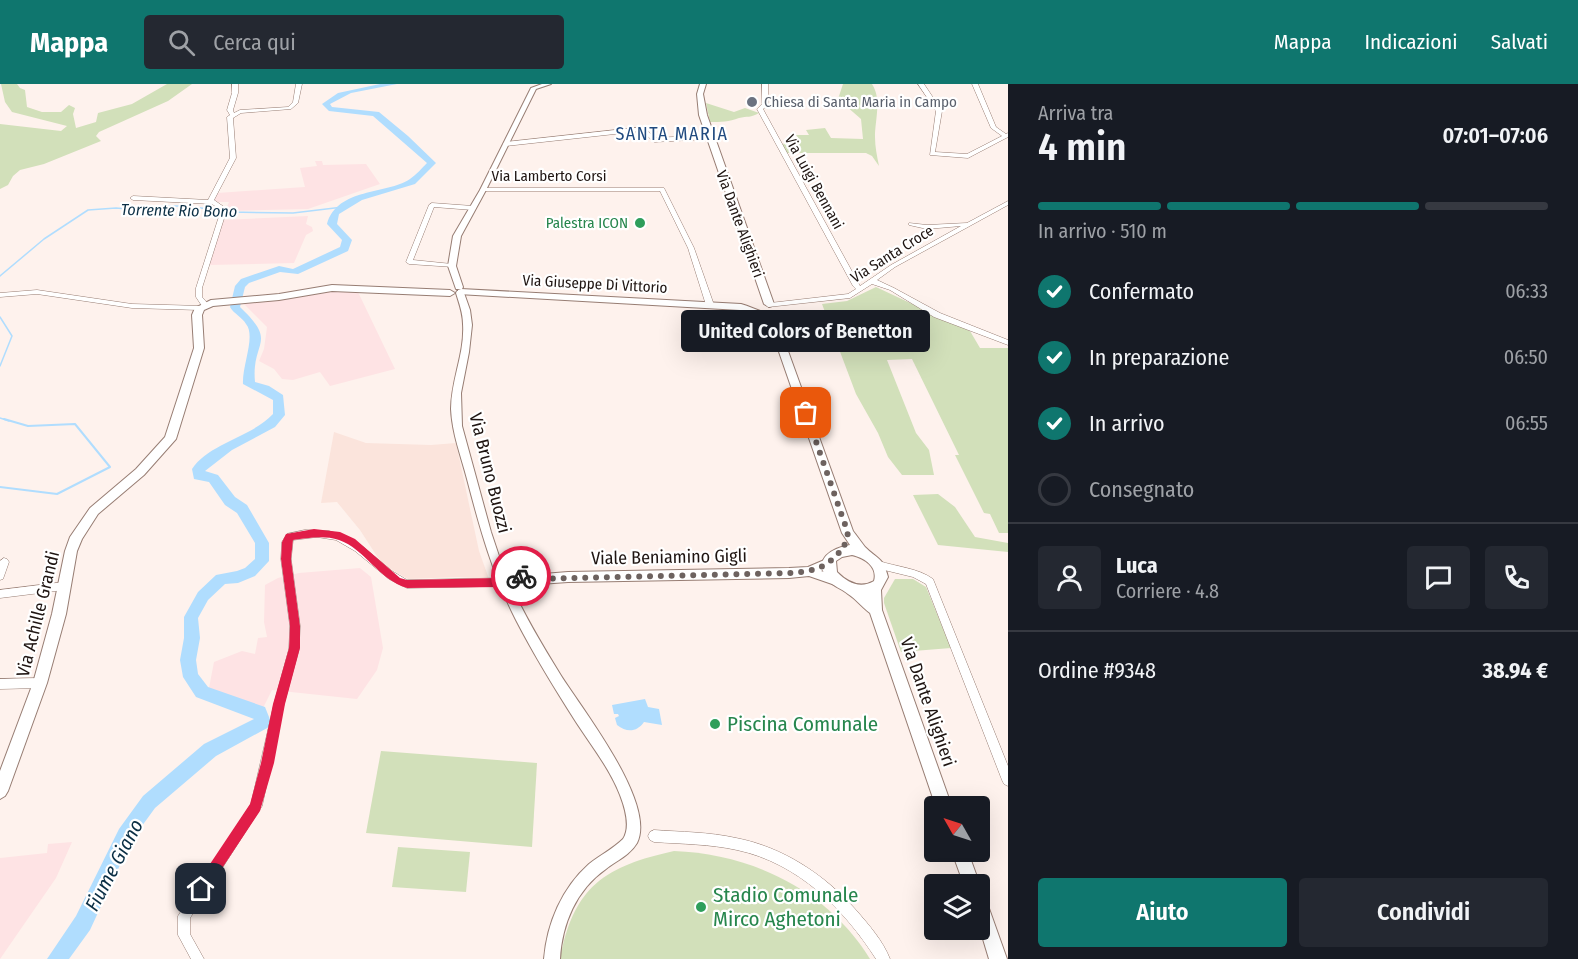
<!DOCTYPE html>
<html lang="it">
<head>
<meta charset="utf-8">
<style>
	body { margin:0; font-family:"Fira Sans Condensed",sans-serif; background:#242831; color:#f1f3f6; height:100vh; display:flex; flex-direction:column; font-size:22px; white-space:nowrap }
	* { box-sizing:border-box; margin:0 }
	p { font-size:20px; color:#9ea1a6 }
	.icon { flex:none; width:33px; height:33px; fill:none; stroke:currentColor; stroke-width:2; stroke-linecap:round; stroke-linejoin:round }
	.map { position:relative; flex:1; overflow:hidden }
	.drawer { display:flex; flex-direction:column; background:#171b24; width:570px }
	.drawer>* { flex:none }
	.needle { width:39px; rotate:309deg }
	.fabs { position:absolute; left:924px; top:712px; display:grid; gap:12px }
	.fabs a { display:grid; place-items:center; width:66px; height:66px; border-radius:6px; background:#171b24; box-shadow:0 6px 24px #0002; font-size:30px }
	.pin { position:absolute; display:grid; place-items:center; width:51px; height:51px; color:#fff; margin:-26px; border-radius:12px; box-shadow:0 3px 9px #0006 }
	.courier { position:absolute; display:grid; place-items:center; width:60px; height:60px; margin:-30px; border:4px solid #e11d48; border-radius:50%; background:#fff; color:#222; box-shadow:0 2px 8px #0007 }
	.bubble { position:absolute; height:42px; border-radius:6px; background:#171b24; box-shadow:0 6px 24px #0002; font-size:20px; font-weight:600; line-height:42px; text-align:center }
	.headline em { font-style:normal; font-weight:600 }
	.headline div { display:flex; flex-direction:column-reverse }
	.headline { display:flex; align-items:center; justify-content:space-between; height:102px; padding:0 30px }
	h1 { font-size:39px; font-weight:600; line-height:45px }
	.bar { display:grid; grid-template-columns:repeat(4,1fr); gap:9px 6px; align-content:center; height:72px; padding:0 30px }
	.bar i { height:8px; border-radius:4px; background:#363941 }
	.bar .current { background:#0f766e }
	.bar p { grid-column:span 4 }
	.line { display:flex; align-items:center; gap:15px; padding:0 30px; border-top:2px solid #363941 }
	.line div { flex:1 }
	.round { display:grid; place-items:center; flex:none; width:63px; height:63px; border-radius:6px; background:#242831 }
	ol { padding:0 30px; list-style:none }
	li { display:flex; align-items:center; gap:18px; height:66px }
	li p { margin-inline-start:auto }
	li .icon { padding:6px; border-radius:50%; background:#0f766e; color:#fff; stroke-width:4 }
	li:last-child { color:#9ea1a6 }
	li i { width:33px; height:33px; border:3px solid #363941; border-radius:50% }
	.primary-button { display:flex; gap:12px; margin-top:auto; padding:12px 30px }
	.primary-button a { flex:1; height:69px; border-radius:6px; background:#0f766e; color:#fff; font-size:24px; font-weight:600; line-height:69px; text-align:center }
	.primary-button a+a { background:#242831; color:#f1f3f6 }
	header { display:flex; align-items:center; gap:36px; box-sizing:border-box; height:84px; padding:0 30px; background:#0f766e; color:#fff }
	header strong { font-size:28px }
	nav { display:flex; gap:33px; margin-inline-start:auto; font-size:21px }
	.search { width:420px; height:54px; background:#242831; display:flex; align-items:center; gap:15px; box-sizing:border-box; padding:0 21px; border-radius:6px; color:#9ea1a6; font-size:22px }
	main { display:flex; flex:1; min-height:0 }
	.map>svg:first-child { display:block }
</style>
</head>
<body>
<header>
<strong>Mappa</strong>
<div class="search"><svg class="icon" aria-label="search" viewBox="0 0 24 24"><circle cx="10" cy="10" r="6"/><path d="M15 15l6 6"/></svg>Cerca qui</div>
<nav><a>Mappa</a><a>Indicazioni</a><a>Salvati</a></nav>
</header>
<main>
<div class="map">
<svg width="1008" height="875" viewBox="0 0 1008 875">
	<rect width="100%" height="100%" fill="#fef2ed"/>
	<path fill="#fbe4dc" d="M334,348L366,359L431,361L456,359L479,467L489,495L458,493L408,495L382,480L360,446L337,418L321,419Z"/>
	<g fill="#fee3e4">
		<path d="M315,77H322L323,81L366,80L380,100L308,125L225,127L229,118H217L214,116L217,109L305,103L300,84L317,82Z"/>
		<path d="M308,132L306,140L312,143L313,147L306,151L294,179L209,181L222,136Z"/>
		<path d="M335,206L358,208L395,285L330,302L320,288L293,296L282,295L274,285L259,277L264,265L267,243L242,218Z"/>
		<path d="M360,484L371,493L383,564L377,586L357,615L272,606L263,624L209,604L214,578L242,567L255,570L258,554L267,553L264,538L265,501L278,494L299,489Z"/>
		<path d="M72,758L56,794L0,875V774L47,769L48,760Z"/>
	</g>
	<g fill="#d2e0ba">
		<path d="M1,0H17L20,4L25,6L27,23L42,28H61L69,21L75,24L73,30L76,44L96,38L98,29L132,20L167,0H192L168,17L99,48L96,52L101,57L44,80L20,86L13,92L8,101L0,105V40L61,47L67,42L12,28L5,18Z"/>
		<path d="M843,0H872C882,15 875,36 875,53C875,63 877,72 879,82L872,72L866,69H786L782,60L800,58L796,51H809L806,46L825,44L831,54L863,55L861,35L838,15Z"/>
		<path d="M706,19L734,28L745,24L759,29C751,34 747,32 739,34C729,38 721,38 710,38Z"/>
		<path d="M876,203L970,247L980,264H1008V449H999L990,430L984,429L955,371H959L912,275L887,276L916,349L929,366L934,391H902L888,373L878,349L856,310L822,220L847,217Z"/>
		<path d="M938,410L955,423L975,453L1008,459V468L938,461L913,411Z"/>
		<path d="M895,495H913L926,503L951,564L901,568L884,519V514Z"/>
		<path d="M381,667L537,679L532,763L366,749Z"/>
		<path d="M398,763L470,768L466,808L392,803Z"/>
		<path d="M674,767C752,770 828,806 870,875H560C573,802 606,782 674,767Z"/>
	</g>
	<path fill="#b0ddfe" d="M645,615L648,623L659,625L662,641L644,638C637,648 627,649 617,641L615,634L619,632L618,630H614L612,621Z"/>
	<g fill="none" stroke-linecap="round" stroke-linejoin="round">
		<g stroke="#b0ddfe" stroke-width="1.5">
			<path d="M0,192L44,155L88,126L116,124L138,126L157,122H187L229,128L293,129L343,123"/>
			<path d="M0,233L12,252L0,282"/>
			<path d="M0,334L9,337"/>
		</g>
		<path stroke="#b0ddfe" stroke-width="2" d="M0,403L57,410L110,383L75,340L28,342L4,335"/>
		<path fill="#b0ddfe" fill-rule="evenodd" d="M380,0H397L351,9L330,20L332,23L379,28L408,52L436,79L415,100L362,116L339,130L337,140L352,156L348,167L298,190L280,188L249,199L245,203L240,223C279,260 251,256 255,298L269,302L283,311L285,331L275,343L232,366L205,387L218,391L235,413L247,421L269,459V477L255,492L238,499L225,500L208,516L198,534L200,554L196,576L198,590L208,603L265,623L271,638L269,643L216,672L155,724L131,757L90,846L69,875H47L76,832L119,745L143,712L204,660L254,635L196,613L183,593L180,576L184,554V533L198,508L216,491L237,487L245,484L255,475V459L237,429L225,421L209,398L194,395L192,385C209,359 252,353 273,330V316L243,300C242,281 256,252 246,240C242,233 234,230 230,223L235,202L241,195L279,182L293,185L340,163L342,156L327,140C338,103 386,111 410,95C416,91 422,84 427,79L373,32L329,27L322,20L338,9Z"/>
		<g stroke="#977d73" stroke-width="1">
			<g id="minor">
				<path d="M232,0H238V9L233,26L234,29L240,26L288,23L293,18L296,0H302L298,19L291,25L241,29L233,34L236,74L214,116L227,125L202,204V213L209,221L207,223H203L202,226H200L132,224L37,210L0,213V209L37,206L132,220L202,222L196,213V204L221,126L212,120L133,116L130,114L133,112L208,116L230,74L227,33L230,31L227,26L232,9Z"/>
				<path d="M762,0H768V21L763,25L860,202L891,181L961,142L927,145L909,141V139L927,141L967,139L1008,117V121L895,183L877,196L894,204L940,229L1008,256V261L934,233L890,206L872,200L850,214L768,223L766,221L770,219L848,210L856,205L853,202L757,25L762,20Z"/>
				<path d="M918,0H924L942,27L935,68L967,70L1002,52L991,44L972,0H978L996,43L1006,50L1008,49V53L968,74L930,71L936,27Z"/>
				<path d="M643,43L655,54L709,51L712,53L709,55L654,58L642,47L506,62L503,60L506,58Z"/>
				<path d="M483,104H664L694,164L714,221L710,223L706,221L688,164L660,107H481L480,106Z"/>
				<path d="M432,119L473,122L476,124L473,126L434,123L413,176L452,180L455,182L454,183L409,180L406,178L429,121Z"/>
				<path d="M305,446L329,447L342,451L362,462L392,487L407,496L503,494L506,495L508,498L506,501L503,502L407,504L389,495L355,467L336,456L317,453L293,456L291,475L300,542L299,565L284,620L262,722L190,834V850L204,875H191L178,851V832L251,720L274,620L289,565L290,542L281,475L282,458L287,450Z"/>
				<path d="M4,474L7,475L9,478L3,495L0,496V477Z"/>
				<path d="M879,477C897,483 918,484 933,495L1008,682V702L1004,700L1002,696L926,500L913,493L876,484L874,481L876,478Z"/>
				<path d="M64,498L67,499L69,502L67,505L64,506L0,514V506Z"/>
				<path d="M40,594L44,596L45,599L44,602L40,604L0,605V595Z"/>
				<path d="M654,746C681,748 709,748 736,754C783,763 825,791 856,826C869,841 883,857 890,875H876C844,825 798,779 737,766C710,760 682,760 654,758L650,756L648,752L650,748Z"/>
			</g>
		</g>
		<g stroke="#977d73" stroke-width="2">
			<g id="tertiary">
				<path d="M542,0H551L536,5L486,106L461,152L456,182L463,203L462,205H456L448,182L453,152L480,106L531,4Z"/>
				<path d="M457,207H460L464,209L470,226L472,241L469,268L461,309L462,342L491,448L503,484L531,491L568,488L789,484L808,483L829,474L833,475L834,478L833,481L821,487L839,493L841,496L839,499L835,501L809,492L789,494L568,498L511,502C525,532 542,561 560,590C581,624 657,719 637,759C630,771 616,777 606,785C576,806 562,840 560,875H544C547,839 562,804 589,780C600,771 613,765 623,755C631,743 625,724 620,711C610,685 591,661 576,638C555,605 534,571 516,536C493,491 480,445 467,395C461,372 452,349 451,325C451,296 465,269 463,240C463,229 459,219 456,209Z"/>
			</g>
		</g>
		<g stroke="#977d73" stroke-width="2">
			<g id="secondary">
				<path d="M700,0H706L703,10L707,31L774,220L772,222L769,223L764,220L699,31L697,10Z"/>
				<path d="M332,201L450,206L455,209L450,212L332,207L279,216L213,222L204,226L202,231L204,264L176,355L144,391L98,430L82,455L77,467L66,530L47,599L8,707L5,712L0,715V687L33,599L52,530L65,467L70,453L90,424L136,385L165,353L194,264L192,231L195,224L211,216L279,210Z"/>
				<path d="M461,205L741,220C752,223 765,230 775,231L853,447C857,452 861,458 865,463C877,475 883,473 888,493L881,506L882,526L952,723H936L870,529C862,523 856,515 848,510C842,505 833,502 828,496C812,475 832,464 850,461L842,449L770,242L758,231L740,226L458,210V206ZM852,471C865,474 878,483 874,497C860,505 848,499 837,488L836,477L842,473Z"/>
				<path d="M952,768H968L980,801V803V801H964Z"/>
				<path d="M980,814L986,816L1007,875H989L980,845Z"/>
			</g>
		</g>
		<use href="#minor" fill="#fff" fill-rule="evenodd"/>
		<use href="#tertiary" fill="#fff" fill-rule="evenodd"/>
		<use href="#secondary" fill="#fff" fill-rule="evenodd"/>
	</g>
	<path fill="#e11d48" d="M314,445L340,448L355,455L400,494L407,496L497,494L495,488L500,484L521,488L526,492L521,496L507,494L508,498L503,503L407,504C379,496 365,465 339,456C324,451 308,454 293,456L291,475L300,542V564L285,620L274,679L260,727L205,810L201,812L196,810L194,805L196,801L250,720L261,679L273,620L289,564L290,542L281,475L282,458L286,450Z"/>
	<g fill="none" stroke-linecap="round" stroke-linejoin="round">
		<path stroke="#6d625f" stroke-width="6" stroke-dasharray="0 10.8" d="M521,492L529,495L789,489C802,488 816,487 828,479C833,475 836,470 843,466L848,449L806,329"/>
	</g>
	<circle fill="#6b7280" stroke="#fff" stroke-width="2" cx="752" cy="18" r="6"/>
	<g fill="#2e9e5b" stroke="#fff" stroke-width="2">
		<circle cx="640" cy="139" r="6"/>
		<circle cx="715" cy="640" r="6"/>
		<circle cx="701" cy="823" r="6"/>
	</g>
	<g text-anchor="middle" stroke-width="4.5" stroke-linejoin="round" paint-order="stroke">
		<g font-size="15" fill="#5b616d" stroke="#fff" text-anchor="start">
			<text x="764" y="23">Chiesa di Santa Maria in Campo</text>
		</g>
		<g font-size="15" fill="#1f1512" stroke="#fff">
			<text x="549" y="97">Via Lamberto Corsi</text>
			<text transform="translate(814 98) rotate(61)" y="5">Via Luigi Bennani</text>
			<text transform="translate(740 140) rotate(70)" y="5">Via Dante Alighieri</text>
			<text transform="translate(892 170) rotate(-32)" y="5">Via Santa Croce</text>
			<text transform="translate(595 200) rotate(3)" y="5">Via Giuseppe Di Vittorio</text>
		</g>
		<g font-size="15" fill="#27864d" stroke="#fff" text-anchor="end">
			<text x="628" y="144">Palestra ICON</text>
		</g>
		<g font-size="16" font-style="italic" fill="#0b2f45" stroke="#fff">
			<text transform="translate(179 126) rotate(1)" y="6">Torrente Rio Bono</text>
		</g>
		<g font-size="18" letter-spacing="1.5" fill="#214a7f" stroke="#fff">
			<text x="672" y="56">SANTA MARIA</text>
		</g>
		<g font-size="18" fill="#1f1512" stroke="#fff">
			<text transform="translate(490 389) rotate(76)" y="6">Via Bruno Buozzi</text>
			<text transform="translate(669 473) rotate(-1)" y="6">Viale Beniamino Gigli</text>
			<text transform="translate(38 530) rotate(-76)" y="6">Via Achille Grandi</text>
			<text transform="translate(928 618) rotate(71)" y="6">Via Dante Alighieri</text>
		</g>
		<g font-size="20" font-style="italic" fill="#0b2f45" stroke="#fff">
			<text transform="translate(114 781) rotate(-62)" y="7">Fiume Giano</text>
		</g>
		<g font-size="21" fill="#27864d" stroke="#fff" text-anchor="start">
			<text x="727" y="647">Piscina Comunale</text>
			<text x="713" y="818">Stadio Comunale<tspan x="713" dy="24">Mirco Aghetoni</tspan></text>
		</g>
	</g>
</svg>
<div class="fabs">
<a><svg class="needle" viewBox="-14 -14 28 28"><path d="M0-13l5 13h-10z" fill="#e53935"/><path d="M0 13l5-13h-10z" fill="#9ea1a6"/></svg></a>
<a><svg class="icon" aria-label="layers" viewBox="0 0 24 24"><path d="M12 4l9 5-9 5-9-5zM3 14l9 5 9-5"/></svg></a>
</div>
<div class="pin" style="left:806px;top:329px;background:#ea580c"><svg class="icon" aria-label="bag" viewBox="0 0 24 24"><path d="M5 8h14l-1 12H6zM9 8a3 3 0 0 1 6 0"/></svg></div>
<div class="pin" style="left:201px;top:805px;background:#1f2937"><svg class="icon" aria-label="home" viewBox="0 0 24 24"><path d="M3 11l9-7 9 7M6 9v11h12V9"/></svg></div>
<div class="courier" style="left:521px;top:492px"><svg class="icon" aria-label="bike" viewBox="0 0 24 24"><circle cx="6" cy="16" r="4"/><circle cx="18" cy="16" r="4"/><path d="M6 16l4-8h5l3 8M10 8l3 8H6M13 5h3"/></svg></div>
<div class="bubble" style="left:681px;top:226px;width:249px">United Colors of Benetton</div>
</div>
<section class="drawer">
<div class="headline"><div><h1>4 min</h1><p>Arriva tra</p></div><em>07:01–07:06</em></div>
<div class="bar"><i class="current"></i><i class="current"></i><i class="current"></i><i></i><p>In arrivo · 510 m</p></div>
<ol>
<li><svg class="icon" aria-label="check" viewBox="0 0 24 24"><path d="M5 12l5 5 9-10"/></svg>Confermato<p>06:33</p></li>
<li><svg class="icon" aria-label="check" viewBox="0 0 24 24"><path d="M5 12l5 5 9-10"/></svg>In preparazione<p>06:50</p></li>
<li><svg class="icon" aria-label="check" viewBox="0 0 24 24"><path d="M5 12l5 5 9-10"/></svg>In arrivo<p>06:55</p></li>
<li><i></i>Consegnato</li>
</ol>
<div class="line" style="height:108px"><a class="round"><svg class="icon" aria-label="person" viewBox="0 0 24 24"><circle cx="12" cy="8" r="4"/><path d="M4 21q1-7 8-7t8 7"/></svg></a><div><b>Luca</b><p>Corriere · 4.8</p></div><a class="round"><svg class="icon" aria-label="chat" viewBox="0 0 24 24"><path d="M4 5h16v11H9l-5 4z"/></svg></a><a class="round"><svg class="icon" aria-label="phone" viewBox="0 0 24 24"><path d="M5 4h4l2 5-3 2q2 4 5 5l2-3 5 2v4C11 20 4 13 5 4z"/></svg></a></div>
<div class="line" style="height:78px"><div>Ordine #9348</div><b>38.94 €</b></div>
<div class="primary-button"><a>Aiuto</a><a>Condividi</a></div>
</section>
</main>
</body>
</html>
